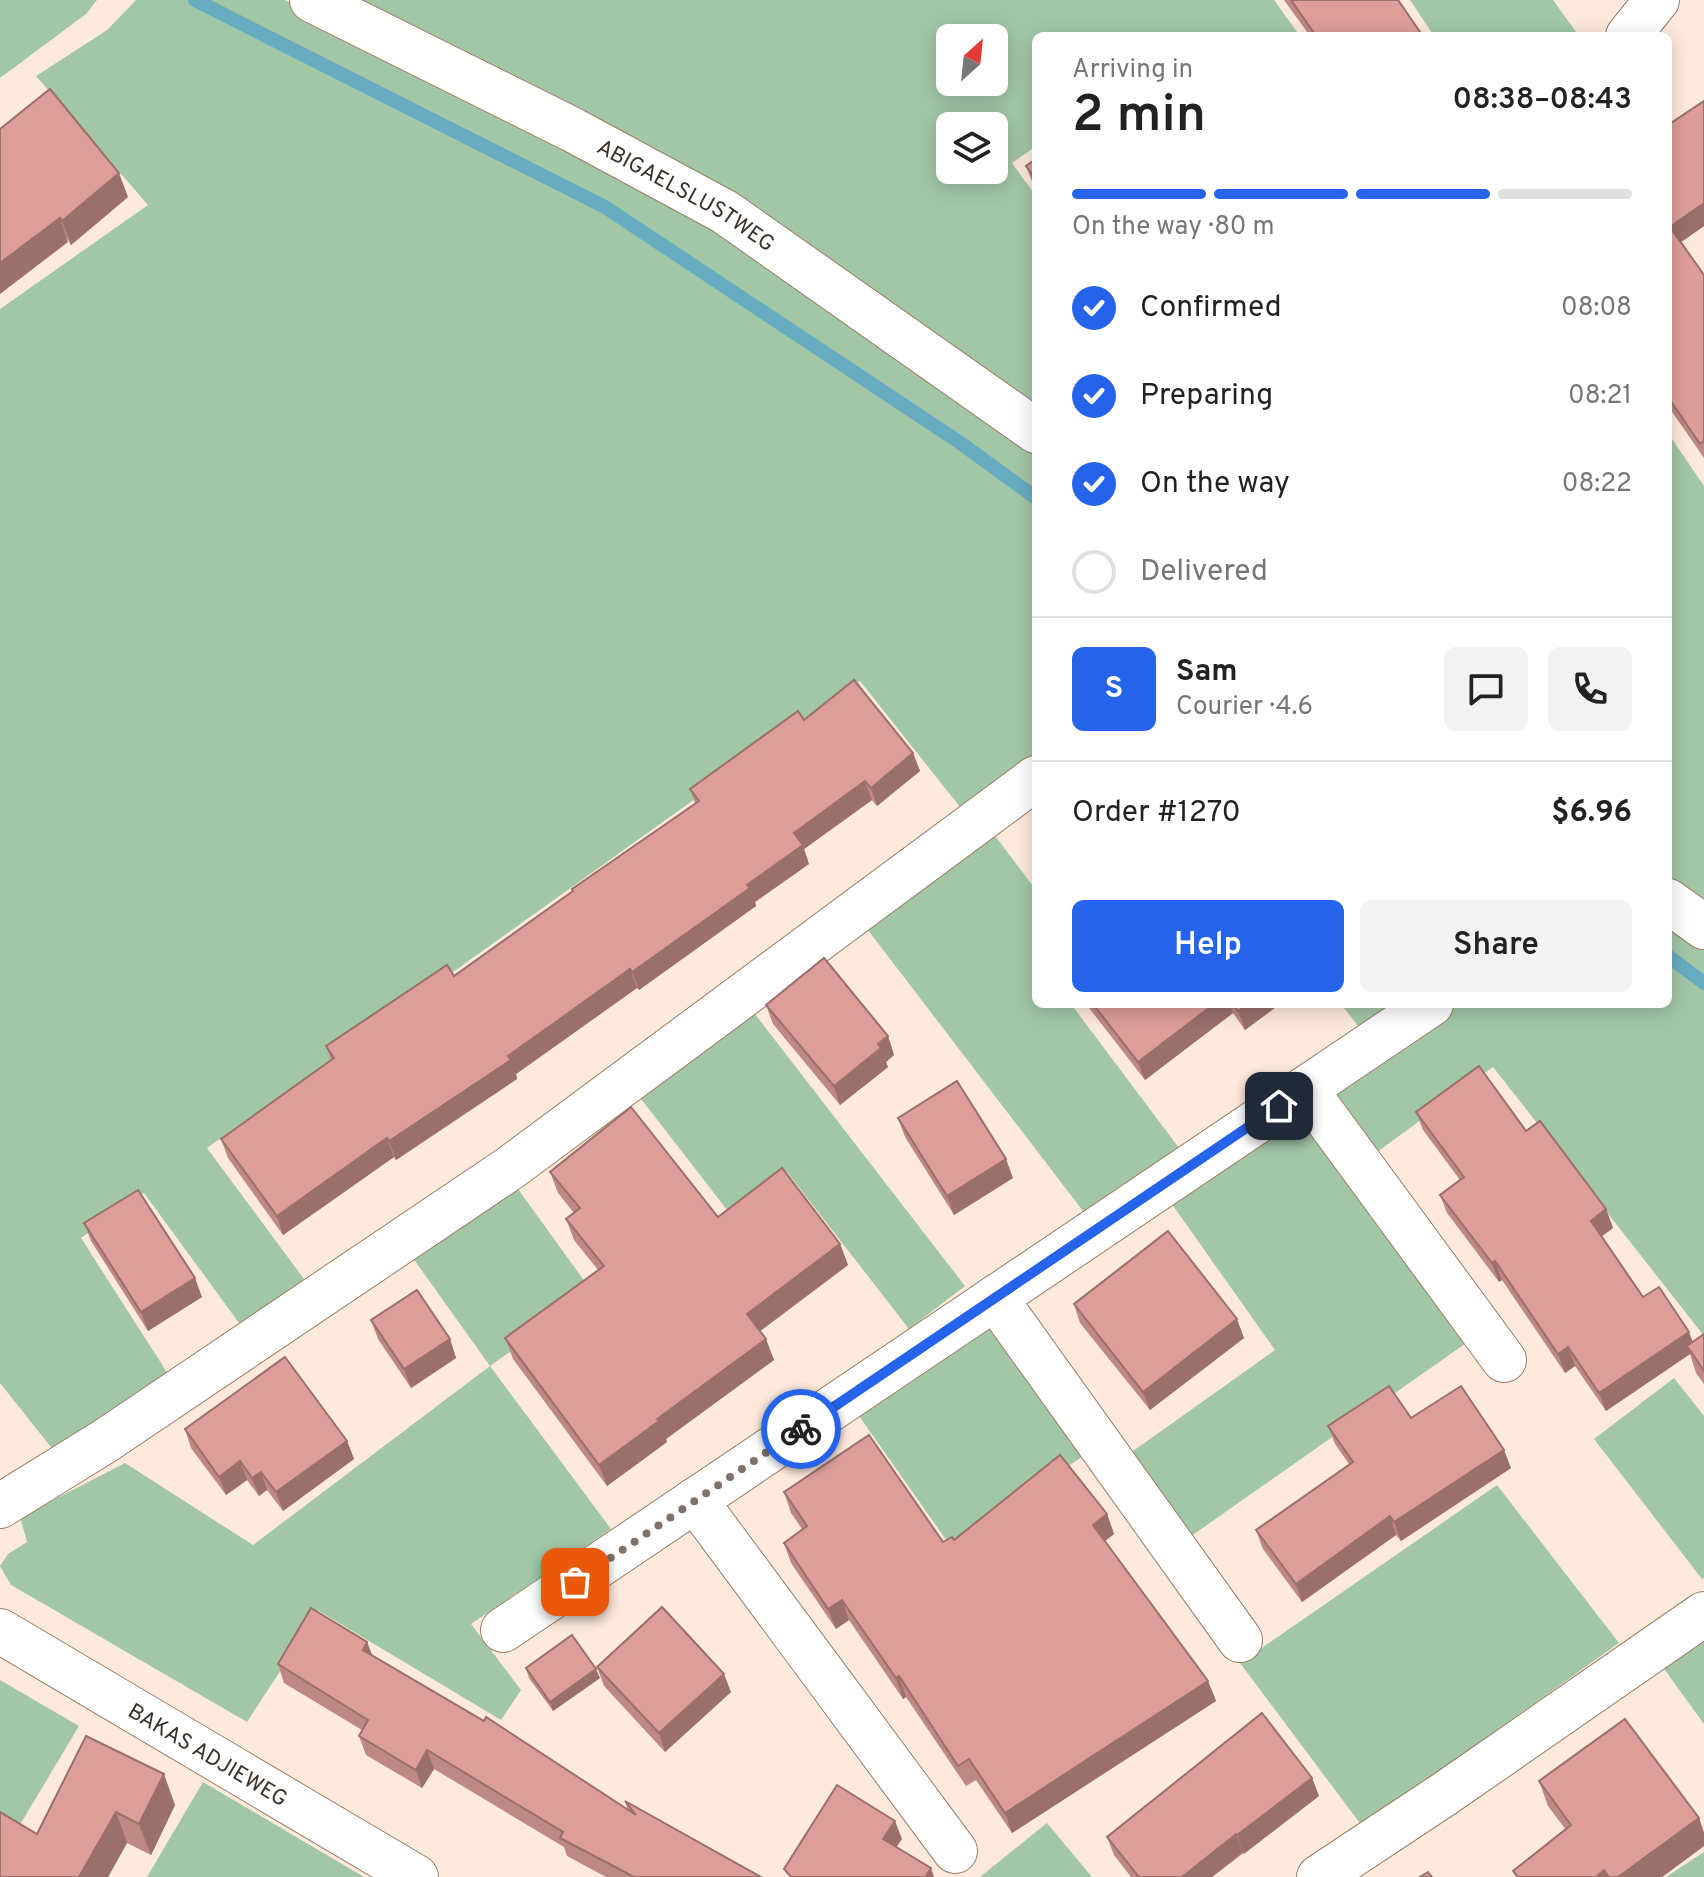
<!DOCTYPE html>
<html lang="en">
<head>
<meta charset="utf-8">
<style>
	body { margin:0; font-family:Overpass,sans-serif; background:#f2f2f2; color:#222; height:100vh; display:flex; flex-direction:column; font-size:30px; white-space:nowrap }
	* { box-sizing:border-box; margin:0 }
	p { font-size:26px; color:#767676 }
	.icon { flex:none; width:44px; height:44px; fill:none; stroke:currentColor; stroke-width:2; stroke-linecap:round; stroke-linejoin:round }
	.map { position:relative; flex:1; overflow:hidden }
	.side { position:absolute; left:1032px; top:32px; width:640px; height:976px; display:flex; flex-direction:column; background:#fff; border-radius:12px; box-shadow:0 4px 20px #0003 }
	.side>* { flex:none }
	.needle { width:52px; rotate:27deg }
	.tools { position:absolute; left:936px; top:24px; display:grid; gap:16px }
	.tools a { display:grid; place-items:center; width:72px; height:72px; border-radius:12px; background:#fff; box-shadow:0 4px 20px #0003; font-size:40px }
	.pin { position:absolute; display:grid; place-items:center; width:68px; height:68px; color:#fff; margin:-34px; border-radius:16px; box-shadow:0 4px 12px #0006 }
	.courier { position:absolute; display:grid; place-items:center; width:80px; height:80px; margin:-40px; border:6px solid #2563eb; border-radius:50%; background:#fff; color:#222; box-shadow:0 2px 10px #0007 }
	.head em { font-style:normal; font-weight:600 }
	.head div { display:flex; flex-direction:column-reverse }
	.head { display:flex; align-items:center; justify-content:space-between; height:136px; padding:0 40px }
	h1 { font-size:52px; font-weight:600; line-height:60px }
	.bar { display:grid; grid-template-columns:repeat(4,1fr); gap:12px 8px; align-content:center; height:96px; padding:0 40px }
	.bar i { height:10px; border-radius:6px; background:#e0e0e0 }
	.bar .selected { background:#2563eb }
	.bar p { grid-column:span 4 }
	.line { display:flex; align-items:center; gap:20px; padding:0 40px; border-top:2px solid #e0e0e0 }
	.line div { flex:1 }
	.round { display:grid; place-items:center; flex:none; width:84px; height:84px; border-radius:12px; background:#f2f2f2 }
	ol { padding:0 40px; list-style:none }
	li { display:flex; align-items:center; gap:24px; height:88px }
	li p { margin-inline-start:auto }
	li .icon { padding:8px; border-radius:50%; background:#2563eb; color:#fff; stroke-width:4 }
	li:last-child { color:#767676 }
	li i { width:44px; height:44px; border:4px solid #e0e0e0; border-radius:50% }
	.button { display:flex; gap:16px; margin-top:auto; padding:16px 40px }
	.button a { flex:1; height:92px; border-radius:12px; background:#2563eb; color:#fff; font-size:32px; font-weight:600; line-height:92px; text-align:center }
	.button a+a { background:#f2f2f2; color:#222 }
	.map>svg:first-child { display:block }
</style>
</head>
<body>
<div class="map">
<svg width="1704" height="1877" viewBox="0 0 1704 1877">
	<rect width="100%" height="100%" fill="#feeadc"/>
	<g fill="#a2c7a7" fill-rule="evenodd">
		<path d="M0,0H97L86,14L0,78Z"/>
		<path d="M136,0H285L560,139L718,223L1036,450V759L964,812L860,681L207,1148L307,1283L242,1327L144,1193L81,1238L170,1377L54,1451L0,1383V309L148,205L36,76L107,30Z"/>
		<path d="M351,0H1274L1300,36H1036V146L1012,163L1036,196V411ZM950,38H994V82H950ZM950,126H994V170H950Z"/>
		<path d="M1410,0H1553L1579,36H1434Z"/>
		<path d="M1668,433L1704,486V905L1668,878Z"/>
		<path d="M990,829L1036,890V1004H1071L1179,1148L1086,1215L861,921Z"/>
		<path d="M1668,919L1704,946V1336L1493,1067L1369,1158L1322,1094L1457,1004H1668Z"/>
		<path d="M1341,1004H1393L1359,1027Z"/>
		<path d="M748,1005L965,1286L909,1329L787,1172L731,1215L635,1091Z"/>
		<path d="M1301,1110L1472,1339L1187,1539L1126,1456L1275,1350L1169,1200Z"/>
		<path d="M513,1182L593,1293L490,1366L611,1529L471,1624L521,1690L501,1720L319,1611L247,1722L11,1585L0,1566L8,1554L27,1542L20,1517L125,1463L253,1545L490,1366L410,1254Z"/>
		<path d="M991,1315L1088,1453L949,1544L852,1406Z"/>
		<path d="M1674,1378L1704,1416V1578L1702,1579L1594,1439Z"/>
		<path d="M1497,1485L1619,1643L1362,1826L1240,1663Z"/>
		<path d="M1704,1631V1724L1659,1662Z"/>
		<path d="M0,1680L79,1726L18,1828L0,1818Z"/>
		<path d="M203,1782L364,1877H147Z"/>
		<path d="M1047,1823L1092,1877H980Z"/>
		<path d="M1704,1852V1877H1666Z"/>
	</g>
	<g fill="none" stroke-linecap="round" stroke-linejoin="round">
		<g stroke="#68acc2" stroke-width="14">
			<path d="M195,0L605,207L959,442L1036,498"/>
			<path d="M1668,956L1704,983"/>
		</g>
		<g stroke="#9b7d67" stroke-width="46">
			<g id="minor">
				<path id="s1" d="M312,0L573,130L725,212L1036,431"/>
				<path d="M1628,36L1657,0"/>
				<path d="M1668,901L1704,927"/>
				<path d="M1305,1089L1504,1360"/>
				<path d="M995,1298L1240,1640"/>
				<path d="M695,1500L955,1851"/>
				<path d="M0,1506L105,1441L510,1168L1036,778"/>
				<path d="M503,1630L1431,1004"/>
				<path id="s2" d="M0,1631L416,1877"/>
				<path d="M1319,1877L1443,1795L1704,1614"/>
			</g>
		</g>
		<use href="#minor" stroke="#fff" stroke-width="44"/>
	</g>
	<g fill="#be8884">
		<path d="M1284,0H1398L1421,36H1310Z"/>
		<path d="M1668,125L1704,226L1681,242L1704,275V458L1668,406Z"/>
		<path d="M0,129L128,197L71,245Z"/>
		<path d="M1036,159V188L1033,184L1026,166Z"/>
		<path d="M804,720L913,753L920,771L877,806L872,800L804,849L809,864L755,902L756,906L639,990L637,988L516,1074L517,1079L396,1160L394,1157L283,1235L228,1158L221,1139L331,1060L326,1046L454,976L695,803L690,789Z"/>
		<path d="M1086,1004H1280L1245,1030L1233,1013L1145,1080Z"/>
		<path d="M766,1005L888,1036L894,1055L886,1062L888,1067L840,1105L773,1024Z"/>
		<path d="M1416,1112L1526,1131L1606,1209L1613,1228L1602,1236L1643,1297L1693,1342L1704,1334V1384L1696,1373L1690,1354L1606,1411L1575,1366L1565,1373L1502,1280L1499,1282L1447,1213L1440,1195L1460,1180L1423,1130Z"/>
		<path d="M898,1118L1013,1178L954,1215L905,1137Z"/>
		<path d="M550,1172L718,1217L840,1244L848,1265L760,1331L774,1360L666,1439L667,1442L607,1486L513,1359L505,1338L598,1270L574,1240L566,1219L574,1213L558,1193Z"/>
		<path d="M84,1223L202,1297L148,1331L91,1241Z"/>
		<path d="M1074,1304L1244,1338L1150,1410L1080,1323Z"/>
		<path d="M371,1320L450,1339L456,1358L411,1388L378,1339Z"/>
		<path d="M1411,1418L1511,1468L1401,1541L1396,1535L1302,1602L1263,1549L1256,1530L1349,1464L1335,1444L1328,1426Z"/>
		<path d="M185,1429L347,1441L354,1459L283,1511L267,1490L259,1496L247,1480L226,1495L191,1448Z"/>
		<path d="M784,1492L943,1542L1107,1514L1114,1534L1105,1541L1208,1681L1216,1701L1012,1833L976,1780L966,1786L906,1697L903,1699L849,1620L836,1629L791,1563L784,1543L802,1529L791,1513Z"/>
		<path d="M367,1642L372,1655L628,1811L625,1801L761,1877H606L567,1856L564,1847L434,1769L422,1788L366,1755L359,1736L362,1730L284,1683L278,1664Z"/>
		<path d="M597,1667L731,1692L665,1752L604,1686Z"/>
		<path d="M526,1668L600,1678L553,1711L529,1678Z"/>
		<path d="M86,1736L175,1805L151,1855L127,1843L108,1877H0L37,1834Z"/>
		<path d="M1312,1778L1319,1796L1212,1877H1131L1114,1855L1107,1837Z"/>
		<path d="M1539,1781L1699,1818L1704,1833V1846L1662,1877H1516L1513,1871L1566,1830L1548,1806Z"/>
	</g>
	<g fill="#9b6f6c">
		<path d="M119,173L128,197L71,245L62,221Z"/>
		<path d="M1704,203V226L1677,245L1670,227Z"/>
		<path d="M60,218L68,242L0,294V263Z"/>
		<path d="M913,753L920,771L877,806L871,788Z"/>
		<path d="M865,781L872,800L804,849L809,864L755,902L756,906L639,990L632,972L747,885L794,833Z"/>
		<path d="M630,969L637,988L516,1074L517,1079L396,1160L389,1141Z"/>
		<path d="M1214,1004H1230L1233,1013L1145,1080L1138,1062Z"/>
		<path d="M1248,1004H1280L1245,1030L1238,1011Z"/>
		<path d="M888,1036L894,1055L886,1062L888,1067L840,1105L834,1086Z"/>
		<path d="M387,1138L394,1157L283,1235L277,1216Z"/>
		<path d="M1006,1159L1013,1178L954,1215L947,1196Z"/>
		<path d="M1606,1209L1613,1228L1598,1239L1591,1221Z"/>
		<path d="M840,1244L848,1265L755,1335L747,1314Z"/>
		<path d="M1495,1261L1502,1280L1499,1282L1492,1263Z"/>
		<path d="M195,1278L202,1297L148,1331L141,1312Z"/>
		<path d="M1237,1319L1244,1338L1150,1410L1143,1392Z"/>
		<path d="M1689,1332L1696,1350L1687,1346L1690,1354L1606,1411L1599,1393Z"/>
		<path d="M450,1339L456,1358L411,1388L404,1369Z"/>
		<path d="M766,1339L774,1360L666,1439L667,1442L607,1486L599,1465L657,1419Z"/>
		<path d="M1568,1347L1575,1366L1565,1373L1558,1354Z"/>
		<path d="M347,1441L354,1459L283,1511L276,1492Z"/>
		<path d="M1504,1450L1511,1468L1401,1541L1394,1522Z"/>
		<path d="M240,1461L247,1480L226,1495L219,1477Z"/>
		<path d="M261,1472L267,1490L259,1496L252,1478Z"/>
		<path d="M1107,1514L1114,1534L1100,1545L1093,1525Z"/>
		<path d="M1390,1516L1396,1535L1302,1602L1296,1584Z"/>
		<path d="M842,1600L849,1620L836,1629L828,1609Z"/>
		<path d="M367,1642L374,1660L363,1650Z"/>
		<path d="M596,1669L600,1678L553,1711L550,1702Z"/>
		<path d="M724,1674L731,1692L665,1752L659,1733Z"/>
		<path d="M899,1676L906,1697L903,1699L896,1678Z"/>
		<path d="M1208,1681L1216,1701L1012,1833L1005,1813Z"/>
		<path d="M427,1750L434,1769L422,1788L416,1770Z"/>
		<path d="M164,1774L175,1805L151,1855L139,1824Z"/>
		<path d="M1312,1778L1319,1796L1244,1854L1237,1835Z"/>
		<path d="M116,1812L127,1843L108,1877H79Z"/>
		<path d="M1699,1818L1704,1833V1846L1662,1877H1618Z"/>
		<path d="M895,1821L902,1839L889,1858L883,1839Z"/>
		<path d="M1236,1834L1243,1852L1212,1877H1182Z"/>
		<path d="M931,1868L934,1877H925Z"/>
		<path d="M1604,1870L1607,1877H1596Z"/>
	</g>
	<g fill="#dd9e9a" stroke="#9b6f6c" stroke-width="2">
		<path d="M1291,0H1398L1420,32L1413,36H1316Z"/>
		<path d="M50,89L119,173L62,221L60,218L0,263V129Z"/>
		<path d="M1704,101V203L1670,227L1704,275V441L1700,444L1668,397V125Z"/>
		<path d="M1036,159V179L1026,166Z"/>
		<path d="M854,680L913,753L871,788L865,781L794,833L803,845L747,885L750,888L632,972L630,969L508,1056L511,1060L389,1141L387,1138L277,1216L221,1139L334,1058L326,1046L447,965L454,976L573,891L572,889L699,801L690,789L798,711L804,720Z"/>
		<path d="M824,958L888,1036L878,1044L881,1048L834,1086L766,1005Z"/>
		<path d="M1093,1004H1214L1138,1062Z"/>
		<path d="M1233,1004H1248L1238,1011Z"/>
		<path d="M1479,1066L1526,1131L1540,1121L1606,1209L1591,1221L1643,1297L1659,1287L1689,1332L1599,1393L1568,1347L1558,1354L1495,1261L1492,1263L1440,1195L1464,1177L1416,1112Z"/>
		<path d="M957,1081L1006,1159L947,1196L898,1118Z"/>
		<path d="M631,1107L718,1217L782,1168L840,1244L747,1314L766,1339L657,1419L659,1421L599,1465L505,1338L604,1266L566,1219L580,1208L550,1172Z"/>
		<path d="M138,1190L195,1278L141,1312L84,1223Z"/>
		<path d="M1168,1231L1237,1319L1143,1392L1074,1304Z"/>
		<path d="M417,1290L450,1339L404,1369L371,1320Z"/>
		<path d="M1704,1334V1371L1687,1346Z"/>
		<path d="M285,1357L347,1441L276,1492L261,1472L252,1478L240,1461L219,1477L185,1429Z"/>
		<path d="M1389,1386L1411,1418L1461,1386L1504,1450L1394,1522L1390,1516L1296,1584L1256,1530L1353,1462L1328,1426Z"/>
		<path d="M869,1435L943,1542L952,1537L954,1540L1060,1455L1107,1514L1093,1525L1208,1681L1005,1813L969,1759L958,1766L899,1676L896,1678L842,1600L828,1609L784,1543L807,1526L784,1492Z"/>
		<path d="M662,1607L724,1674L659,1733L597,1667Z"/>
		<path d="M311,1608L367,1642L363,1650L484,1721L486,1717L636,1815L625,1801L761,1877H634L560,1838L563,1832L427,1750L416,1770L359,1736L368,1720L278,1664Z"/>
		<path d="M572,1635L596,1669L550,1702L526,1668Z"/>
		<path d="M1262,1713L1312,1778L1237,1835L1236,1834L1182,1877H1139L1107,1837Z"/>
		<path d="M1625,1719L1699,1818L1618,1877H1609L1604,1870L1596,1877H1518L1513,1871L1571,1825L1539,1781Z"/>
		<path d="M86,1736L164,1774L139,1824L116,1812L79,1877H0V1812L37,1834Z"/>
		<path d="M837,1785L895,1821L883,1839L931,1868L925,1877H791L784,1869Z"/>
		<path d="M1428,1872L1432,1877H1420Z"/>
	</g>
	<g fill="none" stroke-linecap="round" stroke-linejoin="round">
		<path stroke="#817166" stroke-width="8" stroke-dasharray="0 14.4" d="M575,1582L801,1429"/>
		<path stroke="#2563eb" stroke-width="10" d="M801,1429L1279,1106"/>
	</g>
	<g text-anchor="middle" stroke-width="8" stroke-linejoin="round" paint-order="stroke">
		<g font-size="22" fill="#3d3027" stroke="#fff">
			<text dy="8" stroke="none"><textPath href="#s1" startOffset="422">ABIGAELSLUSTWEG</textPath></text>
			<text dy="8" stroke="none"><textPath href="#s2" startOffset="242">BAKAS ADJIEWEG</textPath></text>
		</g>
	</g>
</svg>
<div class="tools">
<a><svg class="needle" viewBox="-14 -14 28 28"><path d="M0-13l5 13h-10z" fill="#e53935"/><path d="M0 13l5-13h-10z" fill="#767676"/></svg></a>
<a><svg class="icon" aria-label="layers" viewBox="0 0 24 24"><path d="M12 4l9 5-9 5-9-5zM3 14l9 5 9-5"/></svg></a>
</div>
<div class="pin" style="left:575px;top:1582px;background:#ea580c"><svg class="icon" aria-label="bag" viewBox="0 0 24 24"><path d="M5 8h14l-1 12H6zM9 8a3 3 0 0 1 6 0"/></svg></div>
<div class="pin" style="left:1279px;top:1106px;background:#1f2937"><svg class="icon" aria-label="home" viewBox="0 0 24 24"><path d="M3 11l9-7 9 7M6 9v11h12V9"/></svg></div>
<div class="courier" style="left:801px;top:1429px"><svg class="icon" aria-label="bike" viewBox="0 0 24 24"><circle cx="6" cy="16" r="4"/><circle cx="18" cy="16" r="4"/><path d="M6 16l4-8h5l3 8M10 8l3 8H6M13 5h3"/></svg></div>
<section class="side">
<div class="head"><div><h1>2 min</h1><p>Arriving in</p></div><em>08:38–08:43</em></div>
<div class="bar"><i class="selected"></i><i class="selected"></i><i class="selected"></i><i></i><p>On the way · 80 m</p></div>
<ol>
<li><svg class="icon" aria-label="check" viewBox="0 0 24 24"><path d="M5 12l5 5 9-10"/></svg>Confirmed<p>08:08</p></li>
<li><svg class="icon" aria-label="check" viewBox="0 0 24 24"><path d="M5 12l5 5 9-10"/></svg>Preparing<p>08:21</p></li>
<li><svg class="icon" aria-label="check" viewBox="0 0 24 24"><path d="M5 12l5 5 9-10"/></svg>On the way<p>08:22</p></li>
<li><i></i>Delivered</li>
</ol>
<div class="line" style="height:144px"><b class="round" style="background:#2563eb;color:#fff">S</b><div><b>Sam</b><p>Courier · 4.6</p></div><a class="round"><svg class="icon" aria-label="chat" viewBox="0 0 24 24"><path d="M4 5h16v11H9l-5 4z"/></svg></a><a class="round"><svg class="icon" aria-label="phone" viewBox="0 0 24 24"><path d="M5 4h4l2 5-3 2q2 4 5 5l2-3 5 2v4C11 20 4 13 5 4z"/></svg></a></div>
<div class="line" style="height:104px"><div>Order #1270</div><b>$6.96</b></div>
<div class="button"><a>Help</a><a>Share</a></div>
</section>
</div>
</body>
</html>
